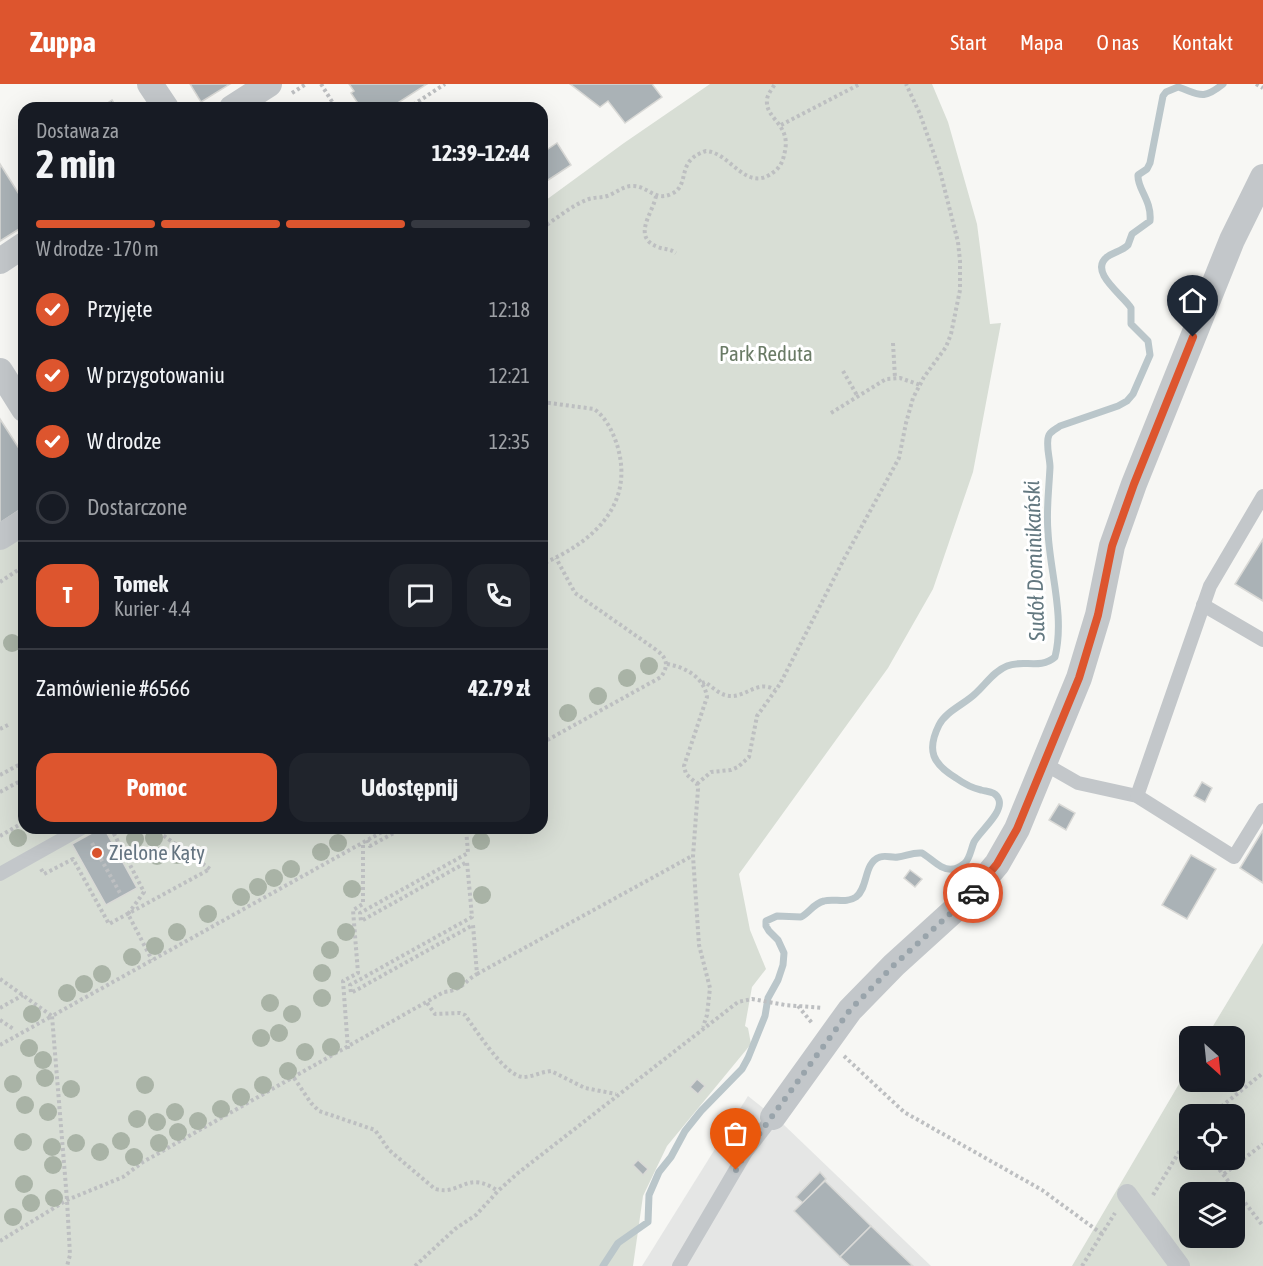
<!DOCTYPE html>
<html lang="pl">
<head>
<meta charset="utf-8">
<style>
	body { margin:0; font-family:"Asap Condensed",sans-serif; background:#20242c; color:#f1f3f6; height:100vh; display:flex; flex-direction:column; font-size:22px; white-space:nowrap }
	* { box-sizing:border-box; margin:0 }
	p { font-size:20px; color:#9ea1a6 }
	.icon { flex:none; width:33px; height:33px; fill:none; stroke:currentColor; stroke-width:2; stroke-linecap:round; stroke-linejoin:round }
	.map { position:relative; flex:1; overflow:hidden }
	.details { position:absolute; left:18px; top:18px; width:530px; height:732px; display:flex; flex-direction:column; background:#171b24; border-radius:18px; box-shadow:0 6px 24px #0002 }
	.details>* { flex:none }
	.needle { width:39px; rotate:153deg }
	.tools { position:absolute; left:1179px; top:942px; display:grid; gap:12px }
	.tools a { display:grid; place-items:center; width:66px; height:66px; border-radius:12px; background:#171b24; box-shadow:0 6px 24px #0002; font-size:30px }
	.pin { position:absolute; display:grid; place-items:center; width:51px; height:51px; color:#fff; margin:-62px -26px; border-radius:50% 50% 50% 0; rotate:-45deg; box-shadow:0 0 6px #0007 }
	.pin .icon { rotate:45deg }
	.courier { position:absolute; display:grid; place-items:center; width:60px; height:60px; margin:-30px; border:4px solid #dd552e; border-radius:50%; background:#fff; color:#222; box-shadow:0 2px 8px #0007 }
	.headline em { font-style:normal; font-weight:700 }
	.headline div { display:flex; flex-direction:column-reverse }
	.headline { display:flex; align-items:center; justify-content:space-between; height:102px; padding:0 18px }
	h1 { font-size:39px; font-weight:700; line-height:45px }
	.bar { display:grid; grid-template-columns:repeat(4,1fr); gap:9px 6px; align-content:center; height:72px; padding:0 18px }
	.bar i { height:8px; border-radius:4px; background:#363941 }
	.bar .active { background:#dd552e }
	.bar p { grid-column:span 4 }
	.line { display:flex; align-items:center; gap:15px; padding:0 18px; border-top:2px solid #363941 }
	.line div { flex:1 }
	.round { display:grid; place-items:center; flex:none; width:63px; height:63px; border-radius:18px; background:#20242c }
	ol { padding:0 18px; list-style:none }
	li { display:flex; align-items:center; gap:18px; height:66px }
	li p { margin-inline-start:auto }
	li .icon { padding:6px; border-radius:50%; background:#dd552e; color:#fff; stroke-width:4 }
	li:last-child { color:#9ea1a6 }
	li i { width:33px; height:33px; border:3px solid #363941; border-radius:50% }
	.button { display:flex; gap:12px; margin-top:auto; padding:12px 18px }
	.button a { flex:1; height:69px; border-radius:18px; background:#dd552e; color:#fff; font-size:24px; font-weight:700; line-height:69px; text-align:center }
	.button a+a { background:#20242c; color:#f1f3f6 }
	header { display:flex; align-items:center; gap:36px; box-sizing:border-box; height:84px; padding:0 30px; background:#dd552e; color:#fff }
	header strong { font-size:28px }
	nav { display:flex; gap:33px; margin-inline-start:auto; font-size:21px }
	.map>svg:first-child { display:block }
</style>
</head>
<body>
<header>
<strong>Zuppa</strong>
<nav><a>Start</a><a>Mapa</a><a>O nas</a><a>Kontakt</a></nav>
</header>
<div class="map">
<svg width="1263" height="1182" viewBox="0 0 1263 1182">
	<rect width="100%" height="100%" fill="#f7f7f4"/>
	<path fill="#e5e6e5" d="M748,1012L783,1040L931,1182H642Z"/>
	<g fill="#d8ded5" fill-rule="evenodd">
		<path d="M710,0H932L948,38L977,140L990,240L1001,239L973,388L933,505L888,584L739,790L750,846L766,885L752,903L745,942L748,944L751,960L667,1062L643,1112L633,1182H0V466L24,451V744H542V119L624,59Z"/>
		<path d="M1263,859V1182H1072L1189,983L1190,998H1234V952H1207ZM1190,1030H1234V1076H1190ZM1190,1108H1234V1154H1190Z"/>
	</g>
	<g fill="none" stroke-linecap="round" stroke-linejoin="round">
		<path stroke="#bac6ca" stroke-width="7" d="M603,1182L618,1159L648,1138L649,1111L659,1088L671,1073L685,1047L701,1027L742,985L748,974L765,932L768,914L778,896L783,881L784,869L778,856L769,847L766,842V837L777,832L801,833C810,828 813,820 824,817C834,814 846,820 856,813C869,803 863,779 880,773C886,771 892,774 898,773C906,772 913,768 922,769C931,774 941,787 953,785C957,785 962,781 965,779C970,774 971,765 974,758C980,747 1003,729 999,716C996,707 988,708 981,706C972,704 963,699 956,694C933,680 926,667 939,641C946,627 965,620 976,609C986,600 994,587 1007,582C1023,575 1040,586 1055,573C1065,532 1050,489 1048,448C1046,426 1049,405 1050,383C1050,374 1045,359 1049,351C1051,347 1056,345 1060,342L1118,322L1127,317L1133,310L1150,271L1148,257L1131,240V224C1124,212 1088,188 1107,173C1114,168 1122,167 1128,161L1132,150L1150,137C1152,116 1137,105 1138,91L1147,85L1150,79L1163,12L1166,8L1178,3C1199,10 1202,17 1223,0"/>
	</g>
	<g fill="#aab2b6" stroke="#d9d9d6" stroke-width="1.5">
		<path d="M190,0H230L201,18Z"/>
		<path d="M349,0H427L390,24H361L351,9L354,7Z"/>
		<path d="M570,0H652L662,13L625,39L608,17L600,23Z"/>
		<path d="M112,16L117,24H100Z"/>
		<path d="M557,59L571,81L542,100V62L545,67Z"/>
		<path d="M0,80L24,118V142L0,157Z"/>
		<path d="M0,335L24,372V423L0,439Z"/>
		<path d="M1263,455V517L1235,500Z"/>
		<path d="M1202,698L1212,704L1205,718L1194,712Z"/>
		<path d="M1059,720L1075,729L1066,746L1049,736Z"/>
		<path d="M101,744H104L137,804L106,821L72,760Z"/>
		<path d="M1263,746V799L1240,784Z"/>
		<path d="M1191,771L1216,785L1187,835L1162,821Z"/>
		<path d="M910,786L922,795L915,803L904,794Z"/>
		<path d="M697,995L705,1002L698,1010L690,1003Z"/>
		<path d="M638,1076L648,1085L643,1091L633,1081Z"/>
		<path d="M820,1088L826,1095L803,1119L796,1113Z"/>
		<path d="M825,1097L871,1142L840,1173L794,1127Z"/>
		<path d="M871,1142L913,1182H850L840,1173Z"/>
	</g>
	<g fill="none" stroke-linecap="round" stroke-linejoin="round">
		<g stroke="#bdbfc1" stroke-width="4" stroke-dasharray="3 3" stroke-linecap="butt">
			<path d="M321,0L336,24"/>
			<path d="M1256,0L1263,4"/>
			<path d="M292,9L306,0"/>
			<path d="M408,24L445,0"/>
			<path d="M781,41L860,0"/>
			<path d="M656,112C653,129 631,153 658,163C665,166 669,164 676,169"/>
			<path d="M542,144C556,135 572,121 589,115C595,113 601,114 607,112C616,109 623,102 632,102C647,101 655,118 671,110C692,101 674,77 706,67C732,69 746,111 775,87C780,83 783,77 784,71C793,40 765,36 767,16C767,11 772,5 775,0"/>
			<path d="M893,259L895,294"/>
			<path d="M843,287L858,313"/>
			<path d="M542,318L594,325C606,333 614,350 618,364C634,423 591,459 542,480"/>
			<path d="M831,329L886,295L900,294L920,301"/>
			<path d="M0,498L24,482"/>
			<path d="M667,580C685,583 704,593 707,613L684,682L686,690L697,700L698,705L693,772L699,861L710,904L707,931L703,943"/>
			<path d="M702,599L705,598C711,602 718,609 725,611C744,617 757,594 775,606"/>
			<path d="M0,645L8,641"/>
			<path d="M542,659L661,593C670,580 666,573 655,565L575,509L556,474"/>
			<path d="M0,691L24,678"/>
			<path d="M697,700L711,688L731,686L738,683L749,673L757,632L780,600L844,475L899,374L906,339L913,314L924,293L946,263L951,250L960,206V177L958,158L940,87L920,30L906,0"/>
			<path d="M0,708L24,695"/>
			<path d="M111,744L144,808L128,830L152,876"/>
			<path d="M0,752L24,738"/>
			<path d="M367,756L370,762L403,744"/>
			<path d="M92,759L120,809"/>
			<path d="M41,785L44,790L73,775L109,840L210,785L153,744"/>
			<path d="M477,890L692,772"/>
			<path d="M0,895L52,932L389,744"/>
			<path d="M427,919L435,930L460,929L465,931C476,946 505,992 523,993C532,993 541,988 551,987L585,1004L616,1010"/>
			<path d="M798,922L812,939"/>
			<path d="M0,924L23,911"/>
			<path d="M0,936L15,946"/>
			<path d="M0,961L52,932L67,1116L70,1171L67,1182"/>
			<path d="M348,965L343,897L358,889L353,826L363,820V759"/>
			<path d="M844,972L904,1028L1042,1106L1102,1150"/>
			<path d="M294,994L311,1019L319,1027L375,1046L389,1066L435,1105C462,1112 466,1085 498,1107"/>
			<path d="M1212,1030L1263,989"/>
			<path d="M1212,1076L1263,1142"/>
			<path d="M1224,1090L1263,1060"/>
			<path d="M1153,1111L1190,1050"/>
			<path d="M0,1157L67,1116L123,1093L143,1078L444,908C463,906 463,898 477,890L473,841L351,909L350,901L472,833L467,778L361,837L360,829L468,769L466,744"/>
			<path d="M415,1182L455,1145L476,1131L498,1107L518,1089L738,918L752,915L785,921L823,924"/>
			<path d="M1082,1182L1115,1129"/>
		</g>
		<g stroke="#c3c7ca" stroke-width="14">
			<path d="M1203,521L1263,556"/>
			<path d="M1043,679L1078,699L1137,712L1234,773L1263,726"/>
			<path d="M1137,712L1210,502L1263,412"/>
			<path d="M0,790L82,744"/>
			<path d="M679,1182L746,1068L773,1033"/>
		</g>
		<path stroke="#c3c7ca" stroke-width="20" d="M1127,1110L1180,1182"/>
		<g stroke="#c3c7ca" stroke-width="26">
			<path d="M150,0L166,24"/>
			<path d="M232,24L269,0"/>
			<path d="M0,177L24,161"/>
			<path d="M0,287L24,325"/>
			<path d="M0,453L24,438"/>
			<path d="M773,1033L850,926L894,881L970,812L997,780L1017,745L1079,594L1098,531L1112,462L1134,400L1232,156L1263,93"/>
		</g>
	</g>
	<g fill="#a9b3a6">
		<circle cx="12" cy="559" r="9"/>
		<circle cx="649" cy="582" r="9"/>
		<circle cx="627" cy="594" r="9"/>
		<circle cx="598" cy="612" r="9"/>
		<circle cx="568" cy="629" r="9"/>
		<circle cx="18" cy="754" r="9"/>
		<circle cx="154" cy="754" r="9"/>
		<circle cx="135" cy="755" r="9"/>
		<circle cx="481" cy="757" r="9"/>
		<circle cx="338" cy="759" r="9"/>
		<circle cx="321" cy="768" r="9"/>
		<circle cx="177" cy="771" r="9"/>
		<circle cx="157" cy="772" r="9"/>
		<circle cx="291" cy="785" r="9"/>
		<circle cx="274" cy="794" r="9"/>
		<circle cx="258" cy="803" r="9"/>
		<circle cx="352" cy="805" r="9"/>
		<circle cx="482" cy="811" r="9"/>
		<circle cx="241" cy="813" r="9"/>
		<circle cx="208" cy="830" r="9"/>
		<circle cx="177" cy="848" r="9"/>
		<circle cx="346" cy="848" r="9"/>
		<circle cx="155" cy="862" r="9"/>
		<circle cx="330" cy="866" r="9"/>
		<circle cx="132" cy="873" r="9"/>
		<circle cx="322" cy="889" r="9"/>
		<circle cx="102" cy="890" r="9"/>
		<circle cx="456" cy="897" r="9"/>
		<circle cx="84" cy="900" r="9"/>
		<circle cx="67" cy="909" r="9"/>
		<circle cx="322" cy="914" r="9"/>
		<circle cx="270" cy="919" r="9"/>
		<circle cx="32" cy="930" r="9"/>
		<circle cx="292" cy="930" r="9"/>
		<circle cx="279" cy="949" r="9"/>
		<circle cx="261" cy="954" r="9"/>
		<circle cx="331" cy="963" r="9"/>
		<circle cx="29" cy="964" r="9"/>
		<circle cx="305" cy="968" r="9"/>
		<circle cx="43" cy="976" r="9"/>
		<circle cx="288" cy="987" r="9"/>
		<circle cx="45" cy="994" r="9"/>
		<circle cx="13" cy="1000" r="9"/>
		<circle cx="145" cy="1001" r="9"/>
		<circle cx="263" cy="1001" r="9"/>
		<circle cx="71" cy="1005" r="9"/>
		<circle cx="241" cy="1013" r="9"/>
		<circle cx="25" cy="1021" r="9"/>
		<circle cx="221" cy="1025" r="9"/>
		<circle cx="48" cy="1028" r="9"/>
		<circle cx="175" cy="1028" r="9"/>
		<circle cx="137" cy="1035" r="9"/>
		<circle cx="198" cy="1037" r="9"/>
		<circle cx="157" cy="1038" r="9"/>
		<circle cx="178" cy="1048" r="9"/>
		<circle cx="121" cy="1057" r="9"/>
		<circle cx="23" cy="1058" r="9"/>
		<circle cx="76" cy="1059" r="9"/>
		<circle cx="159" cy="1059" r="9"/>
		<circle cx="52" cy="1063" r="9"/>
		<circle cx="100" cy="1068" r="9"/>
		<circle cx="134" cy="1073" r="9"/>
		<circle cx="53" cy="1081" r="9"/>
		<circle cx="24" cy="1100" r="9"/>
		<circle cx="54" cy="1114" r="9"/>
		<circle cx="31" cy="1119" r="9"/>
		<circle cx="13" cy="1133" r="9"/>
	</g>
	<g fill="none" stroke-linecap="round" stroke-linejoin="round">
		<path stroke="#99a4ab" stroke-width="6" stroke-dasharray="0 10.8" d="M736,1086L746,1068L850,926L894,881L973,809"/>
		<path stroke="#dd552e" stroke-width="8" d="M973,809L997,780L1017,745L1079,594L1098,531L1112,462L1134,400L1193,253"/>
	</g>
	<circle fill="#dd552e" stroke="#fff" stroke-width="2" cx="97" cy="769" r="6"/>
	<g text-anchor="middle" stroke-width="6" stroke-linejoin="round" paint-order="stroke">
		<g font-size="21" fill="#6a7b66" stroke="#fff">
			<text x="766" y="277">Park Reduta</text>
		</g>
		<g font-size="21" fill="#677784" stroke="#fff" text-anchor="start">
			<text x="109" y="776">Zielone Kąty</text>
		</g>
		<g font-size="22" font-style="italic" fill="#637880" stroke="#fff">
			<text transform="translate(1034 477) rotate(-92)" y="8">Sudół Dominikański</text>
		</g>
	</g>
</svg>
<div class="tools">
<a><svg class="needle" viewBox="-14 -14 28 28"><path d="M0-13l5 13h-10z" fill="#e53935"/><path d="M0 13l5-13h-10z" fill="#9ea1a6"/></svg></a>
<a><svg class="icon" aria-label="locate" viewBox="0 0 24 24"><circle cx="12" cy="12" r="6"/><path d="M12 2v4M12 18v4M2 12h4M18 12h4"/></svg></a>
<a><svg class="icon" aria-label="layers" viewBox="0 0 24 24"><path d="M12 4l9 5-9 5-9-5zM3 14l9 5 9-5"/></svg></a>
</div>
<div class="pin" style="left:736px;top:1086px;background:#ea580c"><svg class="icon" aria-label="bag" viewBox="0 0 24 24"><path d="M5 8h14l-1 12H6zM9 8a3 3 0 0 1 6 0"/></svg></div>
<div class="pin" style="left:1193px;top:253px;background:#1f2937"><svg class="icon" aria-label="home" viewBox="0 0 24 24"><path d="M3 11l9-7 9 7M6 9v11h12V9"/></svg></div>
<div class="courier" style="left:973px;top:809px"><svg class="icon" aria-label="car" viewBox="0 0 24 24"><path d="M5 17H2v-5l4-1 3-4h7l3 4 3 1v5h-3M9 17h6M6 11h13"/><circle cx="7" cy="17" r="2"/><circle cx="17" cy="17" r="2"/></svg></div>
<section class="details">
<div class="headline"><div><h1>2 min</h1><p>Dostawa za</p></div><em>12:39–12:44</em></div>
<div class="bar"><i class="active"></i><i class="active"></i><i class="active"></i><i></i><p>W drodze · 170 m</p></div>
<ol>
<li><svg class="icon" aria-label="check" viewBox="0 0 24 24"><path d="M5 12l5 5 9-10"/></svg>Przyjęte<p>12:18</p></li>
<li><svg class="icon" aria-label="check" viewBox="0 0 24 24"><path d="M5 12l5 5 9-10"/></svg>W przygotowaniu<p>12:21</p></li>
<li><svg class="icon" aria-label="check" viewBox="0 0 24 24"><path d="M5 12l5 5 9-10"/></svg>W drodze<p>12:35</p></li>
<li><i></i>Dostarczone</li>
</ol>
<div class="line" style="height:108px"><b class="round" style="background:#dd552e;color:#fff">T</b><div><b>Tomek</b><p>Kurier · 4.4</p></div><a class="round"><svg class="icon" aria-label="chat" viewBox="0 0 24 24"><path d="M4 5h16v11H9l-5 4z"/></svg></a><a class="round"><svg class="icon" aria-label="phone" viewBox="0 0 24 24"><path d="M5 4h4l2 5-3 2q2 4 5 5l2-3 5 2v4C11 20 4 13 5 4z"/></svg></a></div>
<div class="line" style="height:78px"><div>Zamówienie #6566</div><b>42.79 zł</b></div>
<div class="button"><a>Pomoc</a><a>Udostępnij</a></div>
</section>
</div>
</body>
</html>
